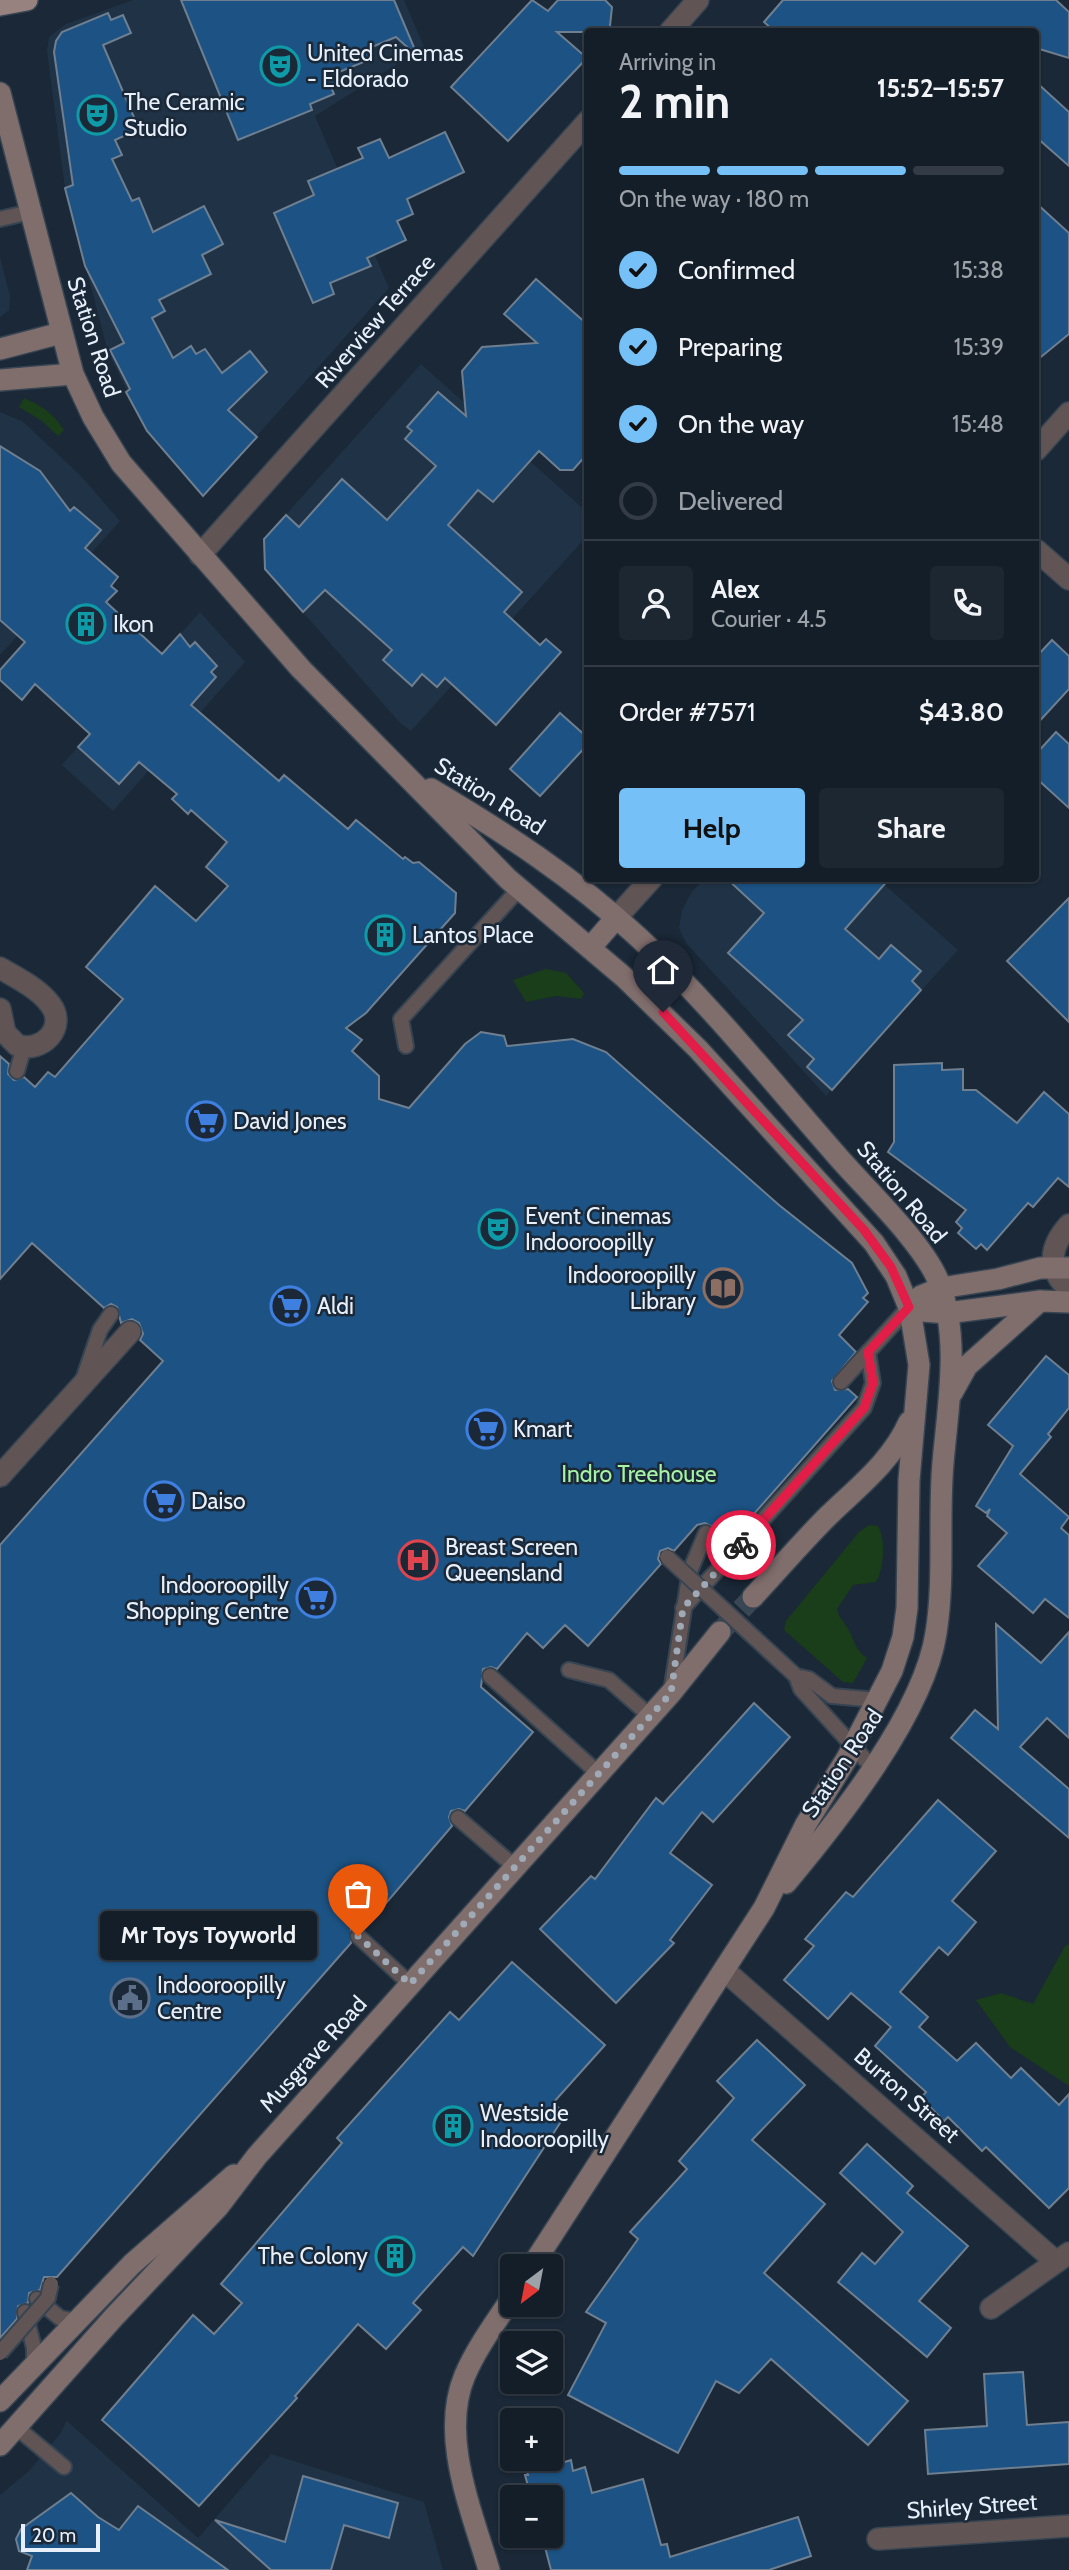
<!DOCTYPE html>
<html lang="en">
<head>
<meta charset="utf-8">
<style>
	body { margin:0; font-family:Cabin,sans-serif; background:#1d2731; color:#f1f3f6; height:100vh; display:flex; flex-direction:column; font-size:26px; white-space:nowrap }
	* { box-sizing:border-box; margin:0 }
	p { font-size:23px; color:#9da2a8 }
	.icon { flex:none; width:38px; height:38px; fill:none; stroke:currentColor; stroke-width:2; stroke-linecap:round; stroke-linejoin:round }
	.map { position:relative; flex:1; overflow:hidden }
	.sheet { position:absolute; left:584px; top:28px; width:455px; height:854px; display:flex; flex-direction:column; background:#141e29; border-radius:7px; box-shadow:0 2px 5px #0004,0 0 0 2px #333c46 }
	.sheet>* { flex:none }
	.needle { width:46px; rotate:212deg }
	.fabs { position:absolute; left:500px; top:2254px; display:grid; gap:14px }
	.fabs a { display:grid; place-items:center; width:63px; height:63px; border-radius:7px; background:#141e29; box-shadow:0 2px 5px #0004,0 0 0 2px #333c46; font-size:35px }
	.scale { position:absolute; left:21px; bottom:18px; width:79px; box-sizing:border-box; padding-left:7px; border:4px solid #e7f0fa; border-top:0; font-size:19px; line-height:24px; white-space:nowrap; color:#e7f0fa; -webkit-text-stroke:5px #1a2837; paint-order:stroke }
	.pin { position:absolute; display:grid; place-items:center; width:60px; height:60px; color:#fff; margin:-72px -30px; border-radius:50% 50% 50% 0; rotate:-45deg; box-shadow:0 0 7px #0007 }
	.pin .icon { rotate:45deg }
	.courier { position:absolute; display:grid; place-items:center; width:70px; height:70px; margin:-35px; border:5px solid #e11d48; border-radius:50%; background:#fff; color:#222; box-shadow:0 2px 9px #0007 }
	.bubble { position:absolute; height:49px; border-radius:7px; background:#141e29; box-shadow:0 2px 5px #0004,0 0 0 2px #333c46; font-size:23px; font-weight:700; line-height:49px; text-align:center }
	.head em { font-style:normal; font-weight:700 }
	.head div { display:flex; flex-direction:column-reverse }
	.head { display:flex; align-items:center; justify-content:space-between; height:119px; padding:0 35px }
	h1 { font-size:46px; font-weight:700; line-height:52px }
	.bar { display:grid; grid-template-columns:repeat(4,1fr); gap:10px 7px; align-content:center; height:84px; padding:0 35px }
	.bar i { height:9px; border-radius:5px; background:#333c46 }
	.bar .current { background:#75c0f6 }
	.bar p { grid-column:span 4 }
	.line { display:flex; align-items:center; gap:18px; padding:0 35px; border-top:2px solid #333c46 }
	.line div { flex:1 }
	.round { display:grid; place-items:center; flex:none; width:74px; height:74px; border-radius:7px; background:#1d2731 }
	ol { padding:0 35px; list-style:none }
	li { display:flex; align-items:center; gap:21px; height:77px }
	li p { margin-inline-start:auto }
	li .icon { padding:7px; border-radius:50%; background:#75c0f6; color:#111; stroke-width:4 }
	li:last-child { color:#9da2a8 }
	li i { width:38px; height:38px; border:4px solid #333c46; border-radius:50% }
	.button { display:flex; gap:14px; margin-top:auto; padding:14px 35px }
	.button a { flex:1; height:80px; border-radius:7px; background:#75c0f6; color:#111; font-size:28px; font-weight:700; line-height:80px; text-align:center }
	.button a+a { background:#1d2731; color:#f1f3f6 }
	.map>svg:first-child { display:block }
</style>
</head>
<body>
<div class="map">
<svg width="1069" height="2570" viewBox="0 0 1069 2570">
	<rect width="100%" height="100%" fill="#1a2837"/>
	<g fill="#203346">
		<path d="M133,0H404L424,47L315,116L389,288L203,496L147,431L108,352L65,188L47,51L49,37L66,24Z"/>
		<path d="M0,257L10,296L9,310L0,317Z"/>
		<path d="M421,364L588,513V535L411,731L400,723L265,569L264,539Z"/>
		<path d="M0,412L22,421L81,476L120,521L0,655Z"/>
		<path d="M200,612L245,662L113,811L62,765Z"/>
		<path d="M704,879H878L958,950L826,1096L686,943L679,928L682,911L691,893Z"/>
		<path d="M67,2421L198,2538L271,2454L424,2502L443,2570H0V2495L29,2471L60,2434Z"/>
	</g>
	<g fill="#193e19">
		<path d="M24,398C42,406 53,413 64,430L58,436L42,421L19,407Z"/>
		<path d="M546,969L566,973L584,993L581,999L556,996L526,1002L513,980Z"/>
		<path d="M869,1525L878,1526C886,1539 884,1569 876,1582L853,1585L837,1609C839,1619 843,1620 848,1629C855,1641 854,1649 867,1658L853,1683L843,1682L784,1630L786,1621L859,1532Z"/>
		<path d="M1069,1944V2086L1010,2047L976,2000L1001,1993L1033,2004L1065,1946Z"/>
	</g>
	<g fill="#1c5384" stroke="#6f7f90" stroke-width="2">
		<path d="M181,0H394L418,57L396,37L367,49L371,59L334,74L337,83L330,85L334,94L310,104L312,110L238,140Z"/>
		<path d="M532,0L548,11L558,0H605L612,7L610,26L603,32H557L587,58L508,141L451,87Z"/>
		<path d="M783,0H1056L1069,12V58L1036,48V32H775L764,22Z"/>
		<path d="M108,13L111,20L123,15L131,33L103,45L139,129L115,140L122,155L112,159L132,201L139,198L153,232L204,206L223,244L202,255L211,274L159,300L165,311L152,318L173,358L191,346L196,354L205,349L222,373L250,351L267,372L228,410L257,437L203,496L147,431L126,392L130,389L110,350L124,343L85,266L65,188L73,185L54,52L56,41L62,32Z"/>
		<path d="M1036,82L1069,112V166L1036,137Z"/>
		<path d="M445,132L464,172L407,199L413,214L397,221L406,240L367,258L371,266L330,283L334,294L313,303L274,213L314,195L308,181L363,158L358,148L380,139L389,158Z"/>
		<path d="M1036,203L1069,233V334L1036,361Z"/>
		<path d="M536,279L588,325V453L573,470H560L539,451L493,502L478,490L448,525L522,592L504,612L540,645L546,639L561,652L496,725L445,678L437,687L422,674L412,686L383,660L392,650L325,590L303,612L265,569L264,539L286,515L299,527L342,479L387,520L436,466L405,439L412,431L407,427L438,392L466,416L462,371L482,347L537,343L504,314Z"/>
		<path d="M0,446L40,471L70,511L74,507L101,530L85,548L118,577L111,586L117,591L106,602L162,654L180,634L190,647L195,642L217,666L211,672L216,677L191,705L279,781L284,775L348,829L356,820L403,859L405,857L413,863L419,862L456,893L455,913L366,1013L346,1028L362,1040L352,1051L379,1076V1099L409,1108L465,1044L481,1032L504,1036L507,1046L573,1039L606,1052L779,1205L852,1263L868,1293L863,1298L868,1302L839,1335L856,1352L832,1381L835,1390L848,1389L857,1397L723,1549L713,1540V1527L705,1523L697,1525L674,1551L668,1548L660,1551L658,1559L661,1564L588,1646L565,1625L543,1648L527,1633L497,1669L491,1667L483,1669L481,1687L533,1732L465,1811L459,1809L451,1811L449,1817L452,1826L364,1929L356,1927L351,1930V1943L57,2277H44L40,2290L29,2293L28,2303L18,2306L17,2319L0,2338V1545L163,1361L140,1340L143,1334L139,1323L132,1319L121,1323L117,1307L111,1304L104,1308L32,1243L0,1279V1056L9,1064L8,1074L14,1080L24,1077L35,1087L48,1072L55,1077L123,999L86,967L155,886L196,921L228,886L206,867L227,842L191,810L188,814L172,799L177,794L139,762L119,784L78,747L90,734L35,684L22,700L0,680V670L25,642L0,620Z"/>
		<path d="M1052,640L1069,656V689L1036,725V657Z"/>
		<path d="M560,713L588,738V744L540,796L510,769Z"/>
		<path d="M1056,732L1069,744V808L1036,778V754Z"/>
		<path d="M726,878H890L845,929L879,959L891,945L921,971L912,981L921,990L832,1090L807,1067L814,1059L788,1035L803,1020L728,953L764,913Z"/>
		<path d="M1069,898V1022L1007,961Z"/>
		<path d="M942,1063V1070L963,1069V1090H976L1017,1123L1044,1092L1069,1114V1187L1058,1178L1033,1207L1028,1203L987,1250L981,1244L976,1249L958,1233L962,1228L956,1222L966,1210L888,1152L894,1142V1065Z"/>
		<path d="M1046,1356L1069,1375V1408L1048,1434L1051,1437L1020,1474L1069,1517L1061,1528L1069,1535V1618L1045,1599L1033,1613L978,1566L1007,1533L987,1516L990,1509L986,1513L976,1506L1013,1446L988,1425Z"/>
		<path d="M996,1624L1041,1663L1069,1632V1738L1047,1718L1020,1747L1069,1789V1838L951,1738L975,1710L998,1729Z"/>
		<path d="M754,1703L790,1737L713,1822L702,1812L670,1853L712,1885L670,1940L674,1943L616,2003L540,1929L591,1876L595,1879L656,1798L663,1804Z"/>
		<path d="M938,1800L996,1851L952,1901L976,1922L948,1955L939,1947L900,1992L928,2017L919,2027L957,2061L976,2043L1011,2078L1021,2068L1059,2105L1069,2094V2188L1049,2208L986,2147L982,2151L948,2117L944,2121L921,2098L926,2092L875,2046L891,2027L851,1993L828,2019L784,1980L814,1946L805,1939L846,1892L853,1897Z"/>
		<path d="M512,1962L605,2045L553,2103L566,2114L473,2256L463,2247L413,2303L421,2310L386,2349L358,2324L295,2396L297,2398L199,2506L102,2420L193,2315L214,2334L242,2303L221,2284L342,2143L337,2138L450,2012L459,2020Z"/>
		<path d="M757,2040L805,2085L752,2140L825,2204L764,2273L908,2401L868,2445L771,2359L739,2393L716,2381L678,2453L568,2395L606,2323L586,2312L638,2239L630,2232L687,2169L679,2161L734,2098L717,2081Z"/>
		<path d="M867,2144L913,2186L907,2193L968,2246L919,2301L951,2328L927,2357L838,2282L862,2253L875,2264L903,2232L840,2173Z"/>
		<path d="M1023,2372L1027,2425L1069,2422V2464L928,2474L925,2430L987,2426L984,2374Z"/>
		<path d="M553,2459L555,2465L571,2460L573,2471L585,2467L592,2493L643,2479L661,2545L667,2544L670,2557L798,2517L811,2556L769,2570H551L542,2536H551V2497H531L525,2475H528L526,2467Z"/>
		<path d="M303,2476L398,2503L389,2538L344,2525L331,2570H271L215,2520L285,2542Z"/>
		<path d="M71,2493L98,2517L119,2530L138,2506L228,2570H27L32,2556L19,2551L16,2539L21,2529Z"/>
	</g>
	<g fill="none" stroke-linecap="round" stroke-linejoin="round">
		<path stroke="#394654" stroke-width="21" stroke-dasharray="21 10" stroke-linecap="butt" d="M720,1632L753,1597"/>
		<g stroke="#374452" stroke-width="18">
			<g id="lane">
				<path d="M0,219L30,212"/>
				<path d="M406,1046L401,1019L519,889"/>
				<path d="M17,1071L24,1047"/>
				<path d="M84,1377L100,1330L111,1314"/>
				<path d="M841,1382L909,1307"/>
				<path d="M683,1608L864,1408L873,1383L868,1352"/>
				<path d="M569,1670L609,1680L650,1716"/>
				<path d="M490,1676L598,1773"/>
				<path d="M796,1676L801,1689L872,1767"/>
				<path d="M796,1676L809,1679L832,1696L878,1700"/>
				<path d="M671,1692L690,1571L706,1533"/>
				<path d="M458,1818L515,1867"/>
				<path d="M358,1936L410,1984"/>
				<path d="M37,2299L60,2318L77,2321"/>
				<path d="M25,2312L34,2348V2367"/>
				<path d="M16,2427L64,2467"/>
			</g>
		</g>
		<g stroke="#374452" stroke-width="24">
			<g id="street">
				<path d="M670,32L698,0"/>
				<path d="M1036,450L1069,413"/>
				<path d="M1036,550L1069,579"/>
				<path d="M200,555L588,121"/>
				<path d="M616,918L652,878"/>
				<path d="M0,968C17,978 38,988 50,1004C68,1027 42,1054 17,1045L5,1033L0,1009"/>
				<path d="M1069,1225C1050,1246 1046,1269 1069,1289"/>
				<path d="M0,1476L130,1332"/>
				<path d="M724,1970L1055,2261"/>
				<path d="M991,2308L1069,2253"/>
				<path d="M878,2539L1069,2526"/>
			</g>
		</g>
		<g stroke="#374452" stroke-width="24">
			<g id="secondary">
				<path d="M0,93L73,374L93,417L121,463L301,669L508,879L624,977L698,1049L874,1243L896,1276L910,1310L919,1365L909,1480L907,1608L903,1637L892,1671L847,1758L806,1824L764,1908L532,2266"/>
				<path d="M0,349L61,333"/>
				<path d="M0,380L73,374"/>
				<path d="M431,789C504,832 574,878 637,936C710,1003 773,1083 839,1158C868,1191 921,1241 938,1280C961,1337 948,1404 943,1463C938,1519 945,1577 936,1633C924,1713 837,1822 786,1883"/>
				<path d="M590,948L616,918"/>
				<path d="M909,1307L921,1296L941,1288L998,1279L1040,1268H1069"/>
				<path d="M910,1310L947,1313L1040,1301L1069,1302"/>
				<path d="M952,1393L967,1366L1040,1301"/>
				<path d="M753,1597C778,1570 802,1542 828,1516C858,1487 892,1461 909,1422"/>
				<path d="M0,2401L132,2264L234,2175"/>
				<path d="M0,2445L114,2317L218,2207L257,2156L671,1693L720,1632"/>
				<path d="M489,2570C472,2511 439,2436 465,2375C477,2347 496,2322 513,2296"/>
			</g>
		</g>
		<g stroke="#374452" stroke-width="24">
			<path id="primary" d="M0,5L27,0"/>
		</g>
		<use href="#lane" stroke="#605554" stroke-width="14"/>
		<use href="#street" stroke="#605554" stroke-width="21"/>
		<use href="#secondary" stroke="#806e6d" stroke-width="21"/>
		<use href="#primary" stroke="#988280" stroke-width="21"/>
		<g stroke="#374452" stroke-width="18" stroke-linecap="butt">
			<g id="lane-bridge">
				<path d="M667,1557L796,1676"/>
				<path d="M0,2353L48,2298L51,2284"/>
			</g>
		</g>
		<use href="#lane-bridge" stroke="#605554" stroke-width="14"/>
	</g>
	<g fill="none" stroke-linecap="round" stroke-linejoin="round">
		<path stroke="#9faab6" stroke-width="7" stroke-dasharray="0 12.6" d="M358,1936L410,1984L671,1693L683,1608L741,1545"/>
		<path stroke="#e11d48" stroke-width="9" d="M663,1012L864,1230L891,1267L909,1307L868,1352L873,1383L864,1408L741,1545"/>
	</g>
	<defs>
		<g id="theatre-ring" transform="scale(2.0125)"><circle r="9.5" fill="#1a2837" stroke="#0f9aa8" stroke-width="1.5"/><path d="M-5-5.5Q0-4 5-5.5V0Q5 5 0 6Q-5 5-5 0ZM-3.3-2.5H-1v1.5H-3.3ZM1-2.5H3.3v1.5H1ZM-2.8 1Q0 5.5 2.8 1Z" fill="#0f9aa8"/></g>
		<g id="building-ring" transform="scale(2.0125)"><circle r="9.5" fill="#1a2837" stroke="#0f9aa8" stroke-width="1.5"/><path d="M-4-6H4V6H1V3H-1V6H-4ZM-2.5-4.3h1.7v1.8h-1.7ZM.8-4.3h1.7v1.8H.8ZM-2.5-1h1.7V.8h-1.7ZM.8-1h1.7V.8H.8Z" fill="#0f9aa8"/></g>
		<g id="supermarket-ring" transform="scale(2.0125)"><circle r="9.5" fill="#1a2837" stroke="#3f7fe0" stroke-width="1.5"/><path d="M-6-5.5h2.5l.6 2H6L4.5 2H-2.5L-4.4-4H-6ZM-1.5 3.2a1.3 1.3 0 1 0 .1 0ZM3 3.2a1.3 1.3 0 1 0 .1 0Z" fill="#3f7fe0"/></g>
		<g id="library-ring" transform="scale(2.0125)"><circle r="9.5" fill="#1a2837" stroke="#8d6e63" stroke-width="1.5"/><path d="M-6-4Q-3-5.5-.7-3.5V5Q-3 3-6 4ZM6-4Q3-5.5 .7-3.5V5Q3 3 6 4Z" fill="#8d6e63"/></g>
		<g id="hospital-ring" transform="scale(2.0125)"><circle r="9.5" fill="#1a2837" stroke="#e0444e" stroke-width="1.5"/><path d="M-5-5h3v3.5h4V-5h3V5h-3V1.5h-4V5h-3Z" fill="#e0444e"/></g>
		<g id="civic-ring" transform="scale(2.0125)"><circle r="9.5" fill="#1a2837" stroke="#5c6f8a" stroke-width="1.5"/><path d="M-.6-6.5H3V-4.5H.6V-3L4-1V1h2V6H-6V1h2V-1L-.6-3ZM-1.2 2.5V6h2.4V2.5Z" fill="#5c6f8a"/></g>
	</defs>
	<g fill-rule="evenodd">
		<use href="#theatre-ring" x="280" y="66"/>
		<use href="#theatre-ring" x="97" y="115"/>
		<use href="#building-ring" x="86" y="624"/>
		<use href="#building-ring" x="385" y="935"/>
		<use href="#supermarket-ring" x="206" y="1121"/>
		<use href="#theatre-ring" x="498" y="1229"/>
		<use href="#library-ring" x="723" y="1288"/>
		<use href="#supermarket-ring" x="290" y="1306"/>
		<use href="#supermarket-ring" x="486" y="1429"/>
		<use href="#supermarket-ring" x="164" y="1501"/>
		<use href="#hospital-ring" x="418" y="1560"/>
		<use href="#supermarket-ring" x="316" y="1598"/>
		<use href="#civic-ring" x="130" y="1998"/>
		<use href="#building-ring" x="453" y="2126"/>
		<use href="#building-ring" x="395" y="2256"/>
	</g>
	<g text-anchor="middle" stroke-width="5" stroke-linejoin="round" paint-order="stroke">
		<g font-size="23" fill="#e7f0fa" stroke="#1a2837" text-anchor="start">
			<text x="307" y="61">United Cinemas<tspan x="307" dy="26">- Eldorado</tspan></text>
			<text x="124" y="110">The Ceramic<tspan x="124" dy="26">Studio</tspan></text>
			<text x="113" y="632">Ikon</text>
			<text x="412" y="943">Lantos Place</text>
			<text x="233" y="1129">David Jones</text>
			<text x="525" y="1224">Event Cinemas<tspan x="525" dy="26">Indooroopilly</tspan></text>
			<text x="696" y="1283" text-anchor="end">Indooroopilly<tspan x="696" dy="26">Library</tspan></text>
			<text x="317" y="1314">Aldi</text>
			<text x="513" y="1437">Kmart</text>
			<text x="191" y="1509">Daiso</text>
			<text x="445" y="1555">Breast Screen<tspan x="445" dy="26">Queensland</tspan></text>
			<text x="289" y="1593" text-anchor="end">Indooroopilly<tspan x="289" dy="26">Shopping Centre</tspan></text>
			<text x="157" y="1993">Indooroopilly<tspan x="157" dy="26">Centre</tspan></text>
			<text x="480" y="2121">Westside<tspan x="480" dy="26">Indooroopilly</tspan></text>
			<text x="368" y="2264" text-anchor="end">The Colony</text>
		</g>
		<g font-size="23" fill="#e7f0fa" stroke="#1a2837">
			<text transform="translate(375 321) rotate(-49)" y="8">Riverview Terrace</text>
			<text transform="translate(94 337) rotate(72)" y="8">Station Road</text>
			<text transform="translate(490 796) rotate(32)" y="8">Station Road</text>
			<text transform="translate(902 1192) rotate(50)" y="8">Station Road</text>
			<text transform="translate(842 1763) rotate(-56)" y="8">Station Road</text>
			<text transform="translate(313 2054) rotate(-48)" y="8">Musgrave Road</text>
			<text transform="translate(907 2095) rotate(41)" y="8">Burton Street</text>
			<text transform="translate(972 2506) rotate(-4)" y="8">Shirley Street</text>
		</g>
		<g font-size="23" fill="#a7f3a5" stroke="#1a2837">
			<text x="639" y="1482">Indro Treehouse</text>
		</g>
	</g>
</svg>
<div class="fabs">
<a><svg class="needle" viewBox="-14 -14 28 28"><path d="M0-13l5 13h-10z" fill="#e53935"/><path d="M0 13l5-13h-10z" fill="#9da2a8"/></svg></a>
<a><svg class="icon" aria-label="layers" viewBox="0 0 24 24"><path d="M12 4l9 5-9 5-9-5zM3 14l9 5 9-5"/></svg></a>
<a>+</a>
<a>−</a>
</div>
<div class="scale">20 m</div>
<div class="pin" style="left:358px;top:1936px;background:#ea580c"><svg class="icon" aria-label="bag" viewBox="0 0 24 24"><path d="M5 8h14l-1 12H6zM9 8a3 3 0 0 1 6 0"/></svg></div>
<div class="pin" style="left:663px;top:1012px;background:#1f2937"><svg class="icon" aria-label="home" viewBox="0 0 24 24"><path d="M3 11l9-7 9 7M6 9v11h12V9"/></svg></div>
<div class="courier" style="left:741px;top:1545px"><svg class="icon" aria-label="bike" viewBox="0 0 24 24"><circle cx="6" cy="16" r="4"/><circle cx="18" cy="16" r="4"/><path d="M6 16l4-8h5l3 8M10 8l3 8H6M13 5h3"/></svg></div>
<div class="bubble" style="left:100px;top:1911px;width:217px">Mr Toys Toyworld</div>
<section class="sheet">
<div class="head"><div><h1>2 min</h1><p>Arriving in</p></div><em>15:52–15:57</em></div>
<div class="bar"><i class="current"></i><i class="current"></i><i class="current"></i><i></i><p>On the way · 180 m</p></div>
<ol>
<li><svg class="icon" aria-label="check" viewBox="0 0 24 24"><path d="M5 12l5 5 9-10"/></svg>Confirmed<p>15:38</p></li>
<li><svg class="icon" aria-label="check" viewBox="0 0 24 24"><path d="M5 12l5 5 9-10"/></svg>Preparing<p>15:39</p></li>
<li><svg class="icon" aria-label="check" viewBox="0 0 24 24"><path d="M5 12l5 5 9-10"/></svg>On the way<p>15:48</p></li>
<li><i></i>Delivered</li>
</ol>
<div class="line" style="height:126px"><a class="round"><svg class="icon" aria-label="person" viewBox="0 0 24 24"><circle cx="12" cy="8" r="4"/><path d="M4 21q1-7 8-7t8 7"/></svg></a><div><b>Alex</b><p>Courier · 4.5</p></div><a class="round"><svg class="icon" aria-label="phone" viewBox="0 0 24 24"><path d="M5 4h4l2 5-3 2q2 4 5 5l2-3 5 2v4C11 20 4 13 5 4z"/></svg></a></div>
<div class="line" style="height:91px"><div>Order #7571</div><b>$43.80</b></div>
<div class="button"><a>Help</a><a>Share</a></div>
</section>
</div>
</body>
</html>
